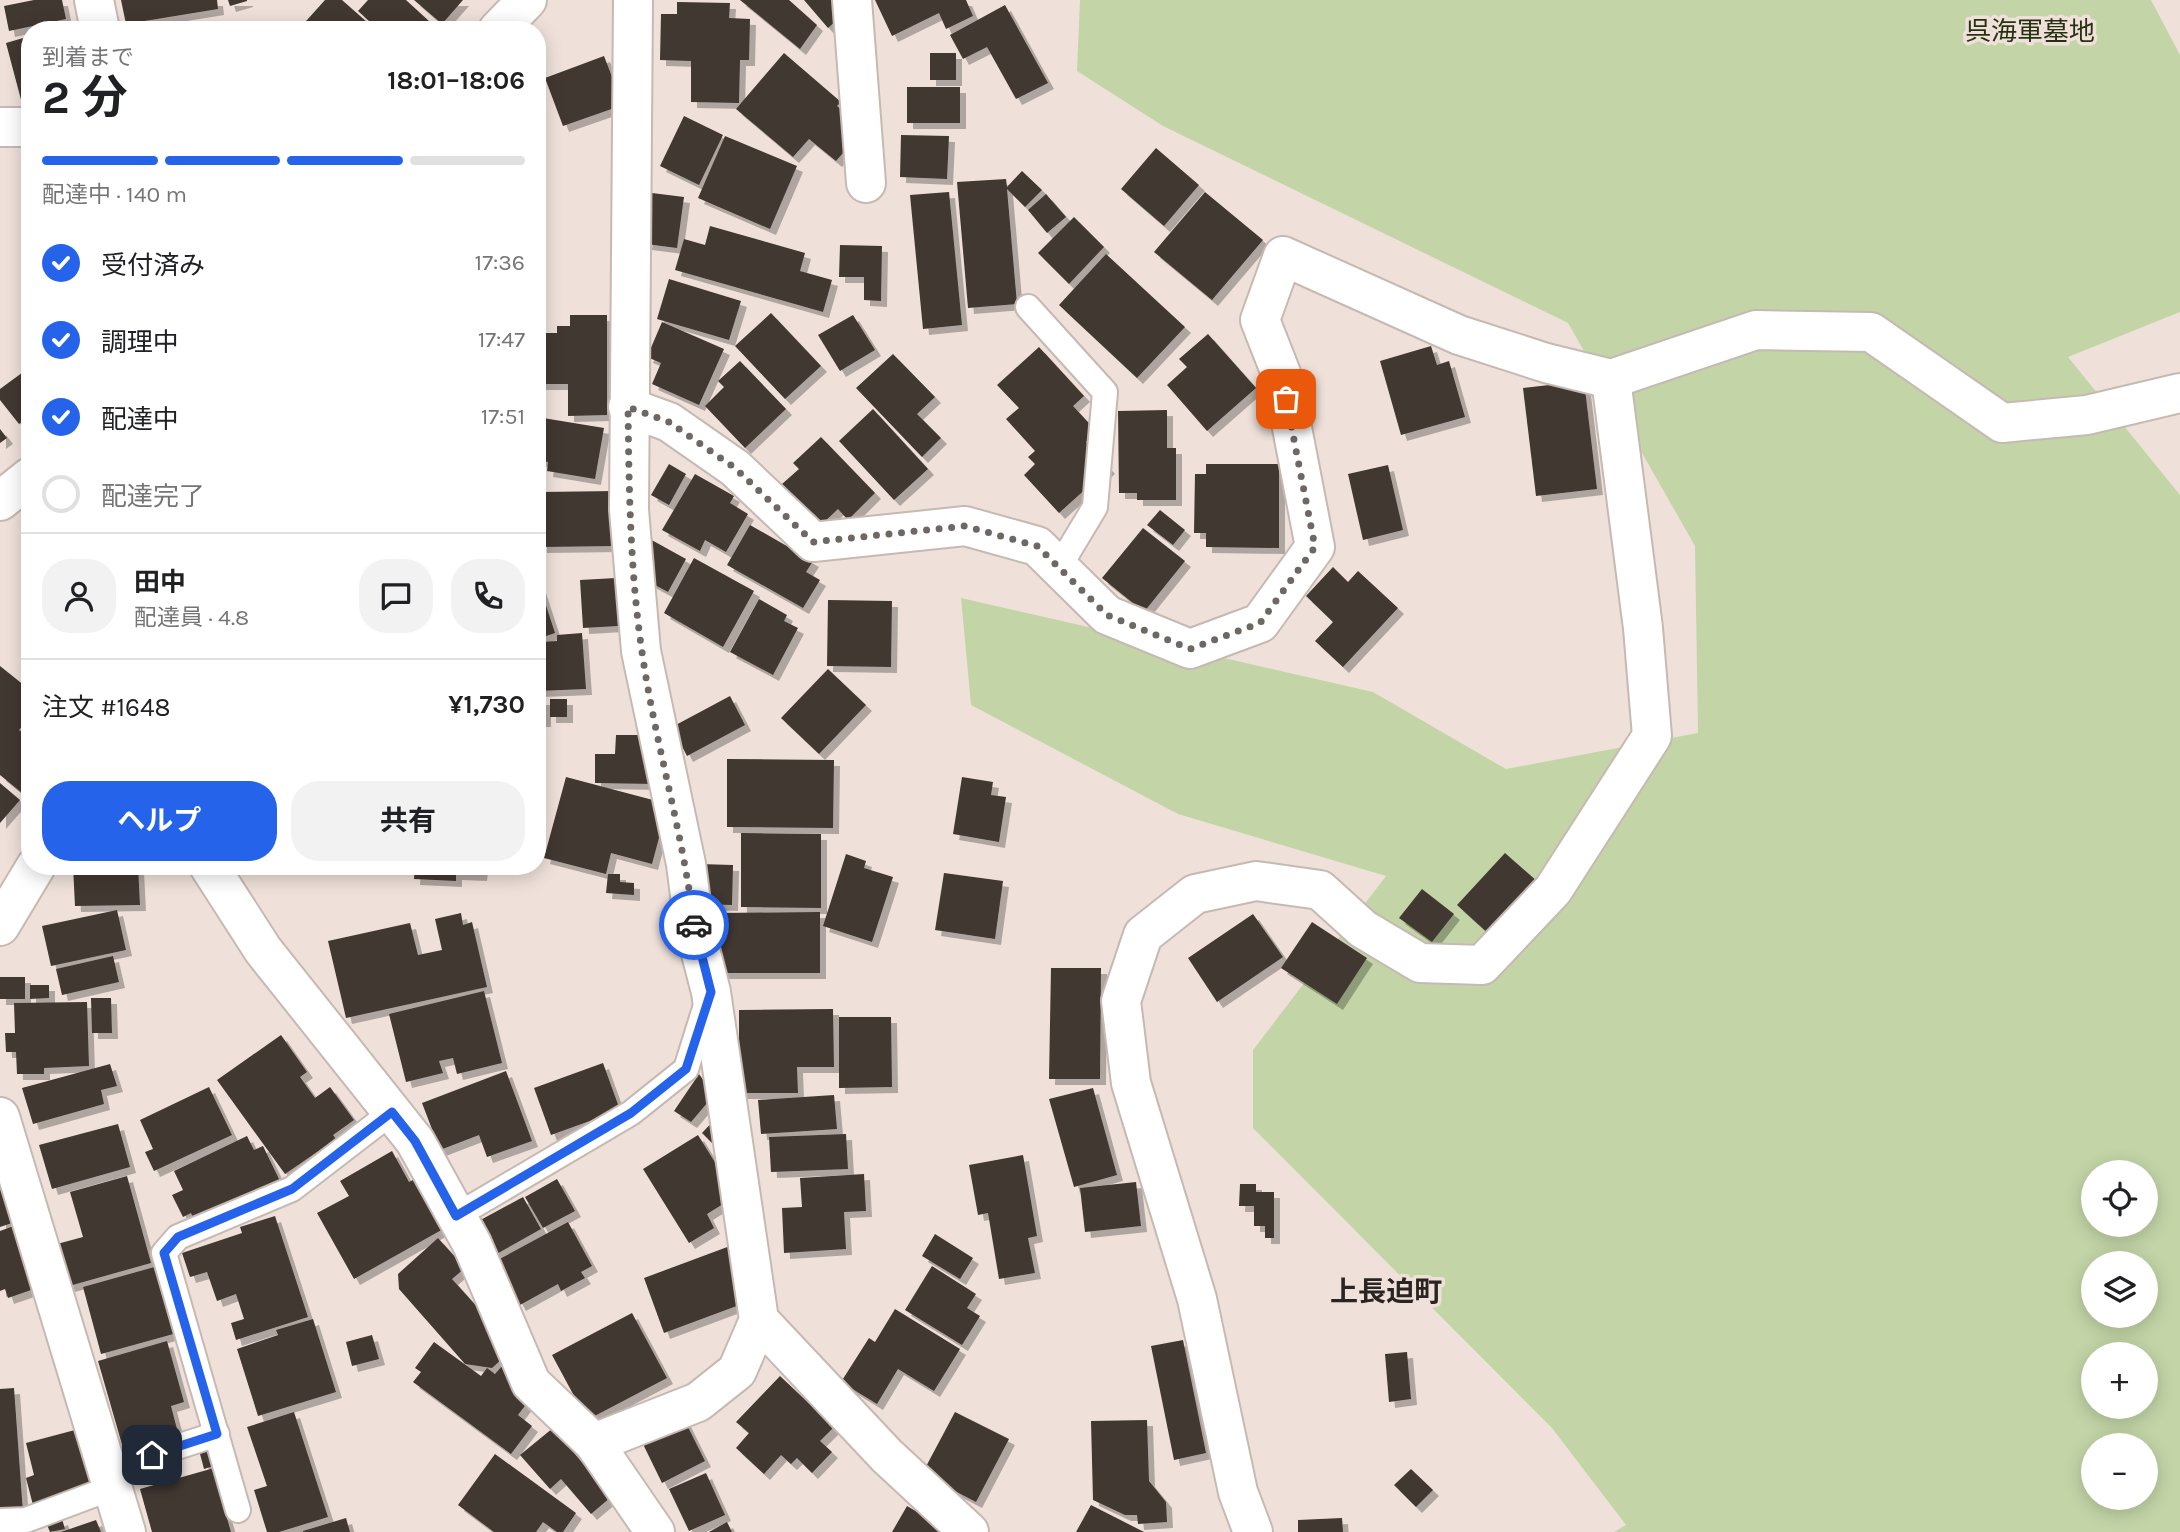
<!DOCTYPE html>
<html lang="ja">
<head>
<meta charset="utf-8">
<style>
	body { margin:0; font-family:Karla,"Noto Sans JP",sans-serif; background:#f2f2f2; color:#202124; height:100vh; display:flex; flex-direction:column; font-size:26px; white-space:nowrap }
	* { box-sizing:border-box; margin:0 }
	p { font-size:23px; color:#757577 }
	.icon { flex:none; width:38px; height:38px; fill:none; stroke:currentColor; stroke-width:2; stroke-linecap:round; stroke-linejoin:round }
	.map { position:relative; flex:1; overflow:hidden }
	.panel { position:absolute; left:21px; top:21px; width:525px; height:854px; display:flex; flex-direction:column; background:#fff; border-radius:28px; box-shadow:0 4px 18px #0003 }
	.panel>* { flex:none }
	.tools { position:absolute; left:2081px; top:1160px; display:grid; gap:14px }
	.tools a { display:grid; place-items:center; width:77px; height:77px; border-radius:50%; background:#fff; box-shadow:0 4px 18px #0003; font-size:35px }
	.pin { position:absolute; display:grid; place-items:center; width:60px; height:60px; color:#fff; margin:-30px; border-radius:14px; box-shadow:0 4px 10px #0006 }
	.courier { position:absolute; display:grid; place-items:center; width:70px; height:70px; margin:-35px; border:5px solid #2563eb; border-radius:50%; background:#fff; color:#222; box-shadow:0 2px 9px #0007 }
	.overview em { font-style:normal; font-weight:700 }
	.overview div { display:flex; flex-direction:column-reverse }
	.overview { display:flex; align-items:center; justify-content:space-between; height:119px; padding:0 21px }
	h1 { font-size:46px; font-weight:700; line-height:52px }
	.bar { display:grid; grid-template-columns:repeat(4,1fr); gap:10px 7px; align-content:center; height:84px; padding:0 21px }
	.bar i { height:9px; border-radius:5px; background:#e0e0e0 }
	.bar .active { background:#2563eb }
	.bar p { grid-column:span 4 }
	.line { display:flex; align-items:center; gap:18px; padding:0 21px; border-top:2px solid #e0e0e0 }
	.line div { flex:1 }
	.round { display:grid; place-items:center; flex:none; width:74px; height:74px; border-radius:28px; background:#f2f2f2 }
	ol { padding:0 21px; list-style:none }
	li { display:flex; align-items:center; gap:21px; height:77px }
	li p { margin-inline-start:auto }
	li .icon { padding:7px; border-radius:50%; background:#2563eb; color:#fff; stroke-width:4 }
	li:last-child { color:#757577 }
	li i { width:38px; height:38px; border:4px solid #e0e0e0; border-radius:50% }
	.button { display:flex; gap:14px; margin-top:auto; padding:14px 21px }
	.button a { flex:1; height:80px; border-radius:28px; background:#2563eb; color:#fff; font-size:28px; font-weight:700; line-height:80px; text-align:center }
	.button a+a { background:#f2f2f2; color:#202124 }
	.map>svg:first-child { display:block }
</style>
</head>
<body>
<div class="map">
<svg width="2180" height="1532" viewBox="0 0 2180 1532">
	<defs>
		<filter id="shadow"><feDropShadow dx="6" dy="6" stdDeviation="0" flood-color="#0004"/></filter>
	</defs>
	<rect width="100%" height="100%" fill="#efe1da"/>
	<path fill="#c3d5a7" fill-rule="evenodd" d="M1080,0H2151L2180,55V312L2068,357L2180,495V1532H1614L1626,1525L1552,1428L1253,1128V1050L1386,876L1178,814L971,705L961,598L1373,692L1506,769L1698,733L1695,546L1568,323L1163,126L1077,71ZM2093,1172H2146V1225H2093ZM2093,1264H2146V1316H2093ZM2093,1354H2146V1407H2093ZM2093,1446H2146V1498H2093Z"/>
	<g fill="#423731" filter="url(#shadow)">
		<path d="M34,0H62L66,19L9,31L4,6Z"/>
		<path d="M121,0H217L218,9L126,24Z"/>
		<path d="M228,0H247V1L230,6Z"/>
		<path d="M325,0H342L376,30H298Z"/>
		<path d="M368,0H406L430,22L423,30H379L358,11Z"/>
		<path d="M414,0H463L442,24Z"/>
		<path d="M740,0H789L817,25L800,49Z"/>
		<path d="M804,0H840L848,10L828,28Z"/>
		<path d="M875,0H966L973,16L946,29L939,13L892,36Z"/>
		<path d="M677,2L730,3L729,18L750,19L749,60H740L739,103L691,102V61L660,60L661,14H677Z"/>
		<path d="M1005,5L1048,83L1016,99L987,47L963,59L950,35Z"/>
		<path d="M222,23V30H191L190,27Z"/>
		<path d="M30,36V110L24,111L6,43Z"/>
		<path d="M784,53L841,102L837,106L864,129L836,161L809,139L793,157L736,109Z"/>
		<rect x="930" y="53" width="26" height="27"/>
		<path d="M604,56L623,105L563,126L545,78Z"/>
		<rect x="907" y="87" width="53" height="36"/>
		<path d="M684,116L723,135L699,185L660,166Z"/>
		<path d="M901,135L949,136L947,179L900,177Z"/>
		<path d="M725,136L797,166L770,229L698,198Z"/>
		<path d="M1156,148L1199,185L1164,226L1121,189Z"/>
		<path d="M1022,171L1042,190L1025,207L1007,189L1017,304L968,308L957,182L1006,179L1007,187Z"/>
		<path d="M949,192L962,325L923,329L910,195Z"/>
		<path d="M1205,192L1263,240L1212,300L1154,252Z"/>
		<path d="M652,193L684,197L677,248L646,244Z"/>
		<path d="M1046,194L1066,217L1047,233L1028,210Z"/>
		<path d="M1074,217L1104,247L1069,284L1038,253Z"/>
		<path d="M710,226L805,253L800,271L832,280L823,312L675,270L684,239L705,245Z"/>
		<path d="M840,245L882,246L881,301L864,300V277H839Z"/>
		<path d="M1106,254L1185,327L1137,378L1059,305Z"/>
		<path d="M669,279L741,301L729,340L657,319Z"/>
		<path d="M771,313L821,366L785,399L735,346Z"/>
		<path d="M570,315H607V415L568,416V384H537V333H557V326H570Z"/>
		<path d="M853,315L875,350L840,371L818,335Z"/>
		<path d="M662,322L724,349L699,405L652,384L661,363L647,357Z"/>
		<path d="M1208,334L1256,388L1207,431L1167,385L1187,367L1179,359Z"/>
		<path d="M1431,346L1437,365L1449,361L1465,417L1401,435L1380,361Z"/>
		<path d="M1039,347L1084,396L1073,406L1097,432L1086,442L1109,468L1059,513L1024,475L1035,464L1028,457L1035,451L1006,419L1019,408L997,385Z"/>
		<path d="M893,354L935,397L917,414L941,438L922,457L856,388Z"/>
		<path d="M740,361L786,409L745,448L705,406L724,387L718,381Z"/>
		<path d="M30,367V416L19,424L0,400V389Z"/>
		<path d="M1584,381L1597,489L1536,496L1523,388Z"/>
		<path d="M873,409L928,469L894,500L839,441Z"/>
		<path d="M1167,410V448H1176V500H1137V493H1119L1118,411Z"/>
		<path d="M537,417L604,428L595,479L547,471L548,462L537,460Z"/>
		<path d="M0,429L7,438L0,443Z"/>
		<path d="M821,437L875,493L848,520L838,509L821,525L782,484L799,469L793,463Z"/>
		<path d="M669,464L686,474L669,505L651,495Z"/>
		<path d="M1206,464H1279V548L1206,547V533H1194L1195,474H1206Z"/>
		<path d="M1388,465L1403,530L1363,540L1348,474Z"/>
		<path d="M695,474L734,496L730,503L748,514L726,552L705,540L700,551L662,530Z"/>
		<path d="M616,491L617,546L541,547L540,492Z"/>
		<path d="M1160,510L1185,530L1173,545L1147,525Z"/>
		<path d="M750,525L813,561L806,572L820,580L803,608L727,565Z"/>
		<path d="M1143,528L1185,561L1144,612L1102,578Z"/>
		<path d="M648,538L686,559L668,592L629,571Z"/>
		<path d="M694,558L754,591L723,647L664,613Z"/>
		<path d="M1333,567L1348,582L1358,571L1398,608L1343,667L1315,641L1333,622L1306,596Z"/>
		<path d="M537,578L555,633L537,639Z"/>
		<path d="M616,578L618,626L583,628L580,580Z"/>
		<path d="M759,599L787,615L784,621L798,628L773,675L730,652Z"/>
		<path d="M828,600L892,601L891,667L827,666Z"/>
		<path d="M582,633L586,689L537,691V653H541V642L557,641V635Z"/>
		<path d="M0,666L30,690V717L19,730L30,738V794L27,797L0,775Z"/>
		<path d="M828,669L866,705L819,754L781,718Z"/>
		<path d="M730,696L745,725L687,756L672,727Z"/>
		<rect x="537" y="699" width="8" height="22"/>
		<rect x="550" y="699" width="17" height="18"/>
		<path d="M616,735H657L656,784L595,783V754H615Z"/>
		<path d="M727,759L834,760L833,828L727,827Z"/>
		<path d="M566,777L668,804L652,864L611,853L606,874L544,858Z"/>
		<path d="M962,777L993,782L991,795L1006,797L999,842L953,834Z"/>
		<path d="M0,783L20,800L0,823Z"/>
		<path d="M741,833L821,834V908L741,907Z"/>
		<path d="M1505,853L1538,882L1490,935L1457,905Z"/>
		<path d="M846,854L866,861L864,868L893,877L872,942L823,926Z"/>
		<path d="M699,864L733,865L732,905L699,904Z"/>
		<path d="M73,866H138L140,905L75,906Z"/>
		<path d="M415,866H482L481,875L456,874V881L414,879Z"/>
		<path d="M944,873L1003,881L995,939L935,930Z"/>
		<path d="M608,874H620V882L634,883V895L606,893Z"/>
		<path d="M1422,889L1454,914L1432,942L1399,918Z"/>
		<path d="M117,910L126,950L51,966L42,926Z"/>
		<path d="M820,912V973H718V913Z"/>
		<path d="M461,913L463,925L472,922L487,987L346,1018L328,941L410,923L418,955L442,950L435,919Z"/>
		<path d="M1253,914L1283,957L1217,1002L1188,958Z"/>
		<path d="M1312,922L1367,958L1337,1004L1281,968Z"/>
		<path d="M113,956L119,982L62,995L56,969Z"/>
		<path d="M1051,968H1101L1100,1079H1049Z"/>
		<rect x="0" y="977" width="25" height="22"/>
		<path d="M30,985H49V998L30,999Z"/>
		<path d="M484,991L502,1063L457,1074L453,1058L439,1061L443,1073L406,1082L389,1014Z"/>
		<path d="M91,998H111L112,1033H92Z"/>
		<path d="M87,1002L89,1066L44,1068V1074H17L16,1052H6L5,1033H15L14,1003Z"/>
		<path d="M833,1009L834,1067H797L798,1093H739V1010Z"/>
		<path d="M839,1017H891L892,1087L839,1088Z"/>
		<path d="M281,1035L307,1072L300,1077L315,1098L330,1087L354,1120L333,1135L336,1139L285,1174L217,1080Z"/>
		<path d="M603,1063L620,1110L551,1135L534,1088Z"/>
		<path d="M110,1064L117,1086L101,1090L104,1104L33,1124L22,1088Z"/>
		<path d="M506,1071L532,1141L487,1157L479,1135L440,1150L422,1103Z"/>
		<path d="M699,1074L714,1095L691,1122L674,1111Z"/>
		<path d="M209,1087L232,1135L154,1171L145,1152L153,1149L140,1120Z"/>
		<path d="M1093,1088L1117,1175L1074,1187L1049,1099Z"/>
		<path d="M834,1095L837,1129L761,1134L758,1100Z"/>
		<path d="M716,1118L715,1146L702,1133Z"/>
		<path d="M118,1124L130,1167L52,1189L39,1145Z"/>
		<path d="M846,1134L848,1169L771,1172L769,1137Z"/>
		<path d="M698,1135L736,1196L707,1214L714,1228L689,1243L643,1169Z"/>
		<path d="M247,1136L254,1150L263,1146L280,1181L195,1222L191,1213L183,1217L172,1195L183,1190L174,1171Z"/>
		<path d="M392,1151L409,1182L417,1178L445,1228L354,1279L317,1213L349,1196L340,1181Z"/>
		<path d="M1023,1155L1037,1236L1028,1238L1035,1273L999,1279L988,1213L978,1215L969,1165Z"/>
		<path d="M864,1174L866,1211L844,1212L846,1249L784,1253L782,1208L802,1207L800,1178Z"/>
		<path d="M127,1176L151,1263L69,1286L57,1244L83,1237L70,1192Z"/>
		<path d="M557,1179L575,1211L543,1228L525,1197Z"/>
		<path d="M0,1180L21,1220L0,1227Z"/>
		<path d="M1136,1182L1141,1226L1085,1232L1080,1188Z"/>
		<path d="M1240,1184H1256V1192H1274V1238H1265V1226H1254V1206H1239Z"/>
		<path d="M523,1197L541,1229L493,1256L475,1223Z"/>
		<path d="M275,1216L308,1317L236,1340L231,1323L244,1319L236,1294L217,1301L207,1272L190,1277L182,1253L242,1233L240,1227Z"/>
		<path d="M568,1222L592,1266L581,1272L585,1278L561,1291L558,1284L520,1305L496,1261Z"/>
		<path d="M22,1223L34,1289L8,1298L5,1289L0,1291V1231Z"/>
		<path d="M935,1234L973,1258L960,1279L922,1256Z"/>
		<path d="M438,1238L465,1268L452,1279L514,1348L492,1368L465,1364L399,1289L398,1274Z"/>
		<path d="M730,1246L750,1301L664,1333L644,1278Z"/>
		<path d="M158,1266L177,1333L101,1354L83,1287Z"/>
		<path d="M932,1266L976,1294L967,1308L980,1316L962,1345L905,1310Z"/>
		<path d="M895,1309L960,1349L934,1391L898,1369L877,1404L841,1382L869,1338L875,1342Z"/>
		<path d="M632,1313L667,1378L587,1420L552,1355Z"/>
		<path d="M313,1319L336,1392L258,1416L237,1349L278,1335L276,1330Z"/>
		<path d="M372,1335L379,1359L352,1366L346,1342Z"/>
		<path d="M1183,1340L1206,1453L1174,1460L1151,1346Z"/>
		<path d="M167,1341L184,1402L171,1406L178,1433L123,1448L98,1361Z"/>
		<path d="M434,1342L481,1376L487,1368L495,1374L502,1366L536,1391L518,1415L532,1426L511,1454L413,1382L421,1372L415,1368Z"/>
		<path d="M1407,1352L1411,1399L1389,1402L1385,1354Z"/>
		<path d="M780,1376L834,1427L820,1441L832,1452L812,1473L797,1458L791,1464L781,1455L764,1474L736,1448L749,1433L736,1422Z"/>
		<path d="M14,1388L23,1513L0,1515V1389Z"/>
		<path d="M294,1412L328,1517L279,1532H267L254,1490L267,1486L247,1427Z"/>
		<path d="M955,1412L1009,1439L976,1502L922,1474Z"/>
		<path d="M684,1419L705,1461L662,1483L641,1440Z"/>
		<path d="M1147,1420L1149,1481L1166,1502L1167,1522L1138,1524L1137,1515H1125L1093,1500L1091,1421Z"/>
		<path d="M553,1428L611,1497L591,1514L561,1479L550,1489L520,1455Z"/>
		<path d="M75,1430L82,1458L91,1455L99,1488L33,1505L26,1478L34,1475L26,1443Z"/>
		<path d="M212,1447L217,1465L204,1469L199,1450Z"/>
		<path d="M495,1454L576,1513L563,1532H557L543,1522L536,1532H494L458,1505Z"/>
		<path d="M221,1466L231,1499L222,1501L231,1532H152L140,1489Z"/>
		<path d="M1411,1469L1433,1490L1416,1507L1394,1485Z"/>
		<path d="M706,1473L725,1515L689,1531L669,1489Z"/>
		<path d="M1091,1505L1144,1532H1076Z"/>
		<path d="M907,1506L952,1532H892Z"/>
		<path d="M346,1518L350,1532H303V1531Z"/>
		<path d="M1342,1518L1343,1532H1298V1520Z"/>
		<path d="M62,1519L65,1529L50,1532L47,1525Z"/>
		<path d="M96,1520L101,1532H61Z"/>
		<path d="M727,1522L732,1532H709Z"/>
	</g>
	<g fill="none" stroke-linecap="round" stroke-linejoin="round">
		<g stroke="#c6b9b2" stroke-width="28">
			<g id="lane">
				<path d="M1028,307L1105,392L1095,507L1059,567"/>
				<path d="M456,1216L631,1113L686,1069L707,1002"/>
				<path d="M109,1469L217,1434"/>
				<path d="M238,1510L164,1253L178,1237L292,1189L392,1112"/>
				<path d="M0,1521L26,1520L114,1487"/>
			</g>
		</g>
		<g stroke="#c6b9b2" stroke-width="42">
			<g id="street">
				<path d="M94,0L100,30"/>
				<path d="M852,0L866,183"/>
				<path d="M0,127H30"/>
				<path d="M628,407L669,422L735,468L813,542L965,526L1037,546L1107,615L1190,649L1260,623L1315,547L1282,376L1260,320L1283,256L1459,335L1546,363L1611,379L1756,330L1871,332L2002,423L2087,415L2180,393"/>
				<path d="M209,866L263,950L415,1141L472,1244L531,1383L594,1443L655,1532"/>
				<path d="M0,926L36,866"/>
				<path d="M0,1117L126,1532"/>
				<path d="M759,1320L887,1456L969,1532"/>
				<path d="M594,1443L698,1402L737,1371L759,1320L711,992L694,926L686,864L641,651L629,510L633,0"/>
				<path d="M1253,1532L1238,1492L1197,1299L1131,1083L1121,1001L1143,935L1195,894L1256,881L1320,890L1363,929L1420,963L1482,965L1553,890L1652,736L1643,628L1611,379"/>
			</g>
		</g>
		<g stroke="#c6b9b2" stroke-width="42">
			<g id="secondary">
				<path d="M498,30L527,0"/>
				<path d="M0,501L30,477"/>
			</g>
		</g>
		<use href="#lane" stroke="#fff" stroke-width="24"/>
		<use href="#street" stroke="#fff" stroke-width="38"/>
		<use href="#secondary" stroke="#fff" stroke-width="38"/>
	</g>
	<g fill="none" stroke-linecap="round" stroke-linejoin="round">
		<path stroke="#6f6763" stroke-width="7" stroke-dasharray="0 12.6" d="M694,925C683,832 655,743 642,652C630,571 629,488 628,407L669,422L735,468L813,542L965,526L1037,546L1107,615L1190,649L1260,623L1315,547L1286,399"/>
		<path stroke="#2563eb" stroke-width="9" d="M152,1455L217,1434L164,1253L178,1237L292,1189L392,1112L415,1141L456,1216L631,1113L686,1069L711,992L694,925"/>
	</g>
	<g text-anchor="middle" stroke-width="7" stroke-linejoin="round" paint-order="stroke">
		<g font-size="26" fill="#273212" stroke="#efe1da">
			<text x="2030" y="40">呉海軍墓地</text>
		</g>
		<g font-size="28" font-weight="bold" fill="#2a2523" stroke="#efe1da">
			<text x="1386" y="1301">上長迫町</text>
		</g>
	</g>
</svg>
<div class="tools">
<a><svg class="icon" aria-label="locate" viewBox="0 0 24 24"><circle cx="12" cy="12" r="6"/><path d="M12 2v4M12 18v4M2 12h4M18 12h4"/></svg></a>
<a><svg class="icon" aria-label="layers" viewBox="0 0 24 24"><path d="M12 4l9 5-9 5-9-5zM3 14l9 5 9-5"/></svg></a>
<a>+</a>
<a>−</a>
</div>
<div class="pin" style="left:1286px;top:399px;background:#ea580c"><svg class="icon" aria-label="bag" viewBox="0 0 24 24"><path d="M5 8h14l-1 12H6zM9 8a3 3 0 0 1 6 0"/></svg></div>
<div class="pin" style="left:152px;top:1455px;background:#1f2937"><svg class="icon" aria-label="home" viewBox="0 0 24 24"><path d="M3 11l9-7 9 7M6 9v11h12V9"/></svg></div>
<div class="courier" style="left:694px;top:925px"><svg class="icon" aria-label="car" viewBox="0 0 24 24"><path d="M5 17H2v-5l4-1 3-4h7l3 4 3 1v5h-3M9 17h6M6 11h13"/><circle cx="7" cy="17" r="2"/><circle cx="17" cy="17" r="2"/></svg></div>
<section class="panel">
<div class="overview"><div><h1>2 分</h1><p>到着まで</p></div><em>18:01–18:06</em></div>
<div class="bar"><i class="active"></i><i class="active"></i><i class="active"></i><i></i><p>配達中 · 140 m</p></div>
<ol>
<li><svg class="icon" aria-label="check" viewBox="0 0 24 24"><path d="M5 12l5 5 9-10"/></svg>受付済み<p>17:36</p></li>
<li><svg class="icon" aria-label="check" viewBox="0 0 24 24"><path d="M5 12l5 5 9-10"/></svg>調理中<p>17:47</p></li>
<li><svg class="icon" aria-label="check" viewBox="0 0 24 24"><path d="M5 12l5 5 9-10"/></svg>配達中<p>17:51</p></li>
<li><i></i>配達完了</li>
</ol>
<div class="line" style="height:126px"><a class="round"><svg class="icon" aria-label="person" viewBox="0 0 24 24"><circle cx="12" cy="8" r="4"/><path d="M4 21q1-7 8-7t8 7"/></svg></a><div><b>田中</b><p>配達員 · 4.8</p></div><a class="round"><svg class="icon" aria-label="chat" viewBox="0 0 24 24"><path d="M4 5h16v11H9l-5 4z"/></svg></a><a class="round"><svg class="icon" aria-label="phone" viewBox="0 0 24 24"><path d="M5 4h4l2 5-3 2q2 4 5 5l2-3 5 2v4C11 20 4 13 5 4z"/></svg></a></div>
<div class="line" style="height:91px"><div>注文 #1648</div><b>¥1,730</b></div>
<div class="button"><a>ヘルプ</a><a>共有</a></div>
</section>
</div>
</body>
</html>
